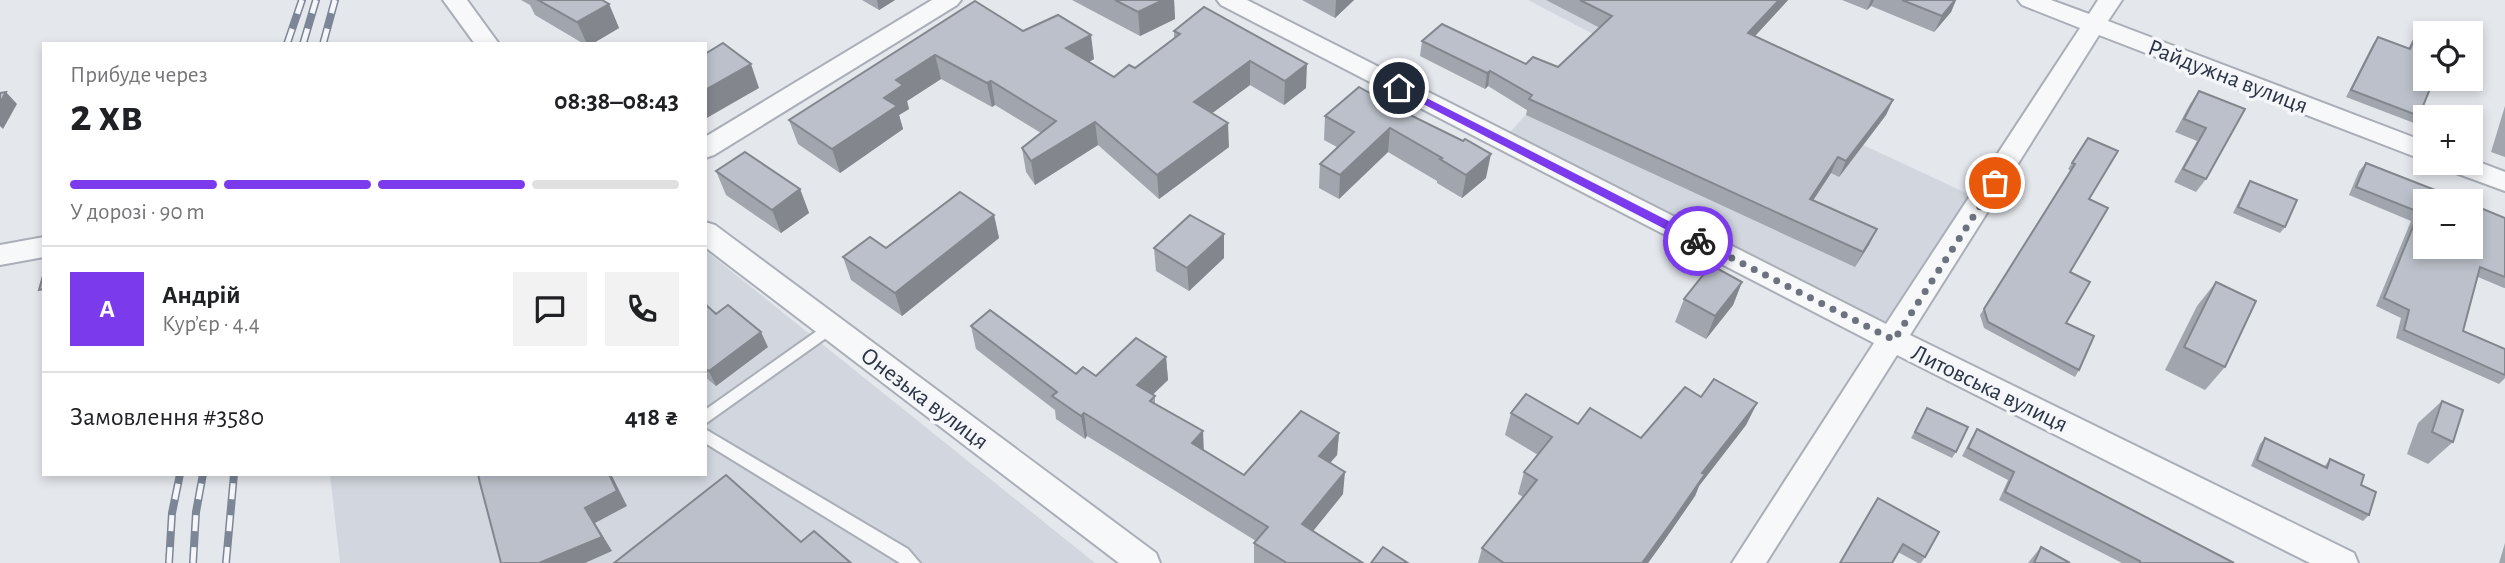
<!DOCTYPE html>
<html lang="uk">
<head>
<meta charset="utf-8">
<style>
	body { margin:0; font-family:"Alegreya Sans",sans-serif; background:#f2f2f2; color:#202124; height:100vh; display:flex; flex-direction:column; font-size:26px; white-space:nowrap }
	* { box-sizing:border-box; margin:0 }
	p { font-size:23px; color:#757577 }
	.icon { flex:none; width:38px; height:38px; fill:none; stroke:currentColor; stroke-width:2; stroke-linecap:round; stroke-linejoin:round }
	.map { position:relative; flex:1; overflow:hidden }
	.details { position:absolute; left:42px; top:42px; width:665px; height:434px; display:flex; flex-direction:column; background:#fff; border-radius:0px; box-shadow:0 4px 10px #0003 }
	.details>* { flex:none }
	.controls { position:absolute; left:2413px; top:21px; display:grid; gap:14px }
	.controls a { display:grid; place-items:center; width:70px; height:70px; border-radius:0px; background:#fff; box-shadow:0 4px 10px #0003; font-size:35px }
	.pin { position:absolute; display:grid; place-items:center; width:60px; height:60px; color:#fff; margin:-30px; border:4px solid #fff; border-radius:50%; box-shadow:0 2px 7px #0007 }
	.courier { position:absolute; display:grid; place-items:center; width:70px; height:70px; margin:-35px; border:5px solid #7c3aed; border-radius:50%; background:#fff; color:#222; box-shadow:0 2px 9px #0007 }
	.head em { font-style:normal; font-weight:600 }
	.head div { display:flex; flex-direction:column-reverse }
	.head { display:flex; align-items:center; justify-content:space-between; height:119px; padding:0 28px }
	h1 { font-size:46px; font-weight:600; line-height:52px }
	.bar { display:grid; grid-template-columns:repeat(4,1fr); gap:10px 7px; align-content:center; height:84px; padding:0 28px }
	.bar i { height:9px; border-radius:5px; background:#e0e0e0 }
	.bar .selected { background:#7c3aed }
	.bar p { grid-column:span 4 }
	.line { display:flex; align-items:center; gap:18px; padding:0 28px; border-top:2px solid #e0e0e0 }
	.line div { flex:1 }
	.round { display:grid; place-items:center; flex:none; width:74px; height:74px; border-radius:0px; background:#f2f2f2 }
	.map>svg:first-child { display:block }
</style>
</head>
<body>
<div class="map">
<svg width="2505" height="563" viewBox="0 0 2505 563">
	<rect width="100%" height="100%" fill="#e4e7ec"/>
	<g fill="#d2d6de">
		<path d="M1528,0H1788L1743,49L1771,102L1979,199L1890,335L1504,139L1555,82L1593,34Z"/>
		<path d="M705,250L1095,563H340L330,474H705Z"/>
	</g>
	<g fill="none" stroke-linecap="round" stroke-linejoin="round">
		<g stroke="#a9aeb7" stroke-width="4">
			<g id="service">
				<path d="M831,321L836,323L838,327L836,331L705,424V410Z"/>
				<path d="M705,429L908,549L920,563H900L705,443Z"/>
			</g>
		</g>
		<g stroke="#a9aeb7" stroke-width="4">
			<g id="minor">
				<path d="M443,0H467L499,44H475Z"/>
				<path d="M932,0H961L957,5L714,155L705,158V137Z"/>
				<path d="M1217,0H1247L1886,324L2080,28L2022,5L2018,0H2051L2089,14L2098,0H2122L2108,21L2426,142V161L2099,35L1910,335L2354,553L2358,563H2310L1897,355L1766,563H1732L1874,343L1221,5Z"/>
				<path d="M2471,159L2505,172V191L2445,169L2441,163H2471Z"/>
				<path d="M705,222L715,225L1156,553L1160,563H1119L705,247Z"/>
				<path d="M44,237V257L0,265V245Z"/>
			</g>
		</g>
		<use href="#service" fill="#f7f8fa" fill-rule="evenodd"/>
		<use href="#minor" fill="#f7f8fa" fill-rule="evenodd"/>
		<g stroke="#7d8696" stroke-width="8">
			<g id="rail">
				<path d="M287,44L302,0"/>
				<path d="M303,44L316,0"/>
				<path d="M323,44L335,0"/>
				<path d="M169,563L172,513L180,474"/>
				<path d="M193,563L196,512L203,474"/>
				<path d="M226,563L234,474"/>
			</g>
		</g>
		<use href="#rail" stroke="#f4f6f9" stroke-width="5" stroke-dasharray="16" stroke-linecap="butt"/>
	</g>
	<g fill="#a1a5ae">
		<path d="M521,0H602L609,4L619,28L592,44H584L535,15L530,5Z"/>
		<path d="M862,0H895L879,10Z"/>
		<path d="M1072,0H1174L1175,19L1140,36Z"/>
		<path d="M1302,0H1354L1335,18Z"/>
		<path d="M1546,0H1788L1755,36L1893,100L1886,115L1839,177L1831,173L1813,201L1877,229L1855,267L1526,115L1527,110L1488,86L1485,89L1420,56L1422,41L1526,64L1558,67L1600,28Z"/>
		<path d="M1842,0H1956L1951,12L1934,32L1871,6L1867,10Z"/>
		<path d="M975,1L1023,31L1094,59L1089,62L1114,77L1135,68L1174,38V31L1204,7L1306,88L1284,105L1250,85L1212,113L1229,147L1159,199L1098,145L1035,185L1026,172L1022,148L1041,133L995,105L992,107L941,79L907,101L909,109L899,115L903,129L840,173L798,144L789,120Z"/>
		<path d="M2417,34L2419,116L2414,123L2346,97L2373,44L2378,37L2408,49L2412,41Z"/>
		<path d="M2199,91L2245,109L2206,179L2196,192L2174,182L2197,141L2175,132L2190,104Z"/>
		<path d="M1386,102L1408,114L1486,178L1462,198L1437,183V181L1388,152L1339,199L1319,188L1320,164L1337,147L1324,140L1325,116Z"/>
		<path d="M2505,106V157L2491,152Z"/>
		<path d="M2088,138L2089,199L2070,272L2066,323L2079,370L2075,377L1984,328L1980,315L2071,171L2068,169Z"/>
		<path d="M2366,163L2505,218V288H2504L2478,277L2463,331L2505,375V378L2499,384L2396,338L2401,318L2376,306L2411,221L2349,195L2359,171Z"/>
		<path d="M716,171L800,189L809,213L781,233L726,195Z"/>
		<path d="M2250,181L2285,227L2280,233L2233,213L2246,187Z"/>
		<path d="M994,215L999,238L902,316L851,280L843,257L886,248Z"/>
		<path d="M1154,248L1224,258L1189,291L1156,271Z"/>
		<path d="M1742,282L1733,305L1706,339L1675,322L1684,299Z"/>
		<path d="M2216,282L2225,367L2205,390L2165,370L2197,306Z"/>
		<path d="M705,304L716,314L768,347L716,386L705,377Z"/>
		<path d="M971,326L1076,374L1096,376L1166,357L1168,380L1152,395L1155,396V404L1203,450L1244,475L1339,433L1337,455L1330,463L1343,494L1313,531L1363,563H1254V543L1256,541L1087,436L1085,439L1056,419L1055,410L976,349Z"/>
		<path d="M1701,397L1757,403L1746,425L1699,486L1695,496L1648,563H1478L1482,548L1523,497L1518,494L1524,472L1538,455L1505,435L1511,413L1578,424L1641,438Z"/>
		<path d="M2442,401L2453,442L2428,464L2407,454L2418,423Z"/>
		<path d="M1927,408L1956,452L1952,458L1911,438Z"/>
		<path d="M1977,429L2234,563H2122L1999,500L2008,480L1962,456L1972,437Z"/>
		<path d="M2265,438L2324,467L2330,459L2369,515L2363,521L2251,466L2260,444Z"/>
		<path d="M1878,498L1925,557L1921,563H1918L1898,552Z"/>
		<path d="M2505,543V563H2499Z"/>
		<path d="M2041,547L2070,563H2028Z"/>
	</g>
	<g fill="#83868d">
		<path d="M877,0H895L879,10Z"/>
		<path d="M1163,0H1174L1175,19L1140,36L1138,12Z"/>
		<path d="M1336,0H1354L1335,18Z"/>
		<path d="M1779,0H1788L1743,49L1748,33Z"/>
		<path d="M1871,0H1874L1871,6L1867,10Z"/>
		<path d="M1955,0H1956L1951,12L1934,32L1942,16Z"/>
		<path d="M609,4L619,28L592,44H587L577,22Z"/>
		<path d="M1091,35L1094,59L1069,72L1066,48Z"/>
		<path d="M935,55L941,79L907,101L909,109L899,115L903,129L840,173L832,149L884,98L896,80Z"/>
		<path d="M1250,61V85L1195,126L1194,102Z"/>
		<path d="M751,64L759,88L705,119V90Z"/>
		<path d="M1307,64L1306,88L1284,105L1285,81Z"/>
		<path d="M1490,71L1488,86L1485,89L1487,73Z"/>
		<path d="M991,81L995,105L992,107L987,83Z"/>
		<path d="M6,92L17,104L3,129L0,126V103Z"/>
		<path d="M1893,100L1886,115L1839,177L1846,161Z"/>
		<path d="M1095,122L1098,145L1035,185L1031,161Z"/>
		<path d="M1228,123L1229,147L1159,199L1157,175Z"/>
		<path d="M1390,128L1388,152L1339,199L1340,175Z"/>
		<path d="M1491,154L1486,178L1462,198L1466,175Z"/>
		<path d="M1838,157L1831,173L1803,215L1810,199Z"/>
		<path d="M800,189L809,213L781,233L772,210Z"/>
		<path d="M994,215L999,238L902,316L895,293Z"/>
		<path d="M1877,229L1869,245L1855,267L1863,252Z"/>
		<path d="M1224,234V258L1189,291L1187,268Z"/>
		<path d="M1742,282L1733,305L1706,339L1715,316Z"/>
		<path d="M761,332L768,347L716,386L709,371Z"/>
		<path d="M1166,357L1168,380L1139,408L1137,385Z"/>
		<path d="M1757,403L1746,425L1699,486L1695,496L1664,541L1648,563H1642L1702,473Z"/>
		<path d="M1084,413L1087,436L1085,439L1081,416Z"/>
		<path d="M1203,431L1204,453L1192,443Z"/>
		<path d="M1339,433L1337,455L1317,478L1319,456Z"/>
		<path d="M1345,472L1343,494L1301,546L1302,524Z"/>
		<path d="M609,474H611L627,506L595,523L612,551L585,563H539L585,508Z"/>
	</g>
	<g fill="#bbc0ca" stroke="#83868d" stroke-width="2">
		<path d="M538,0H602L609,4L577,22Z"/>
		<path d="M1115,0H1163L1138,12Z"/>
		<path d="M1580,0H1779L1748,33L1893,100L1846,161L1838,157L1810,199L1877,229L1863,252L1529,99L1532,95L1490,71L1487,73L1422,41L1442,24L1526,64L1533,57L1558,67L1612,16Z"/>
		<path d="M1902,0H1955L1942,16Z"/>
		<path d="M975,1L1023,31L1058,15L1091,35L1066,48L1114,77L1129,65L1135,68L1180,34L1174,31L1204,7L1307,64L1285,81L1250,61L1194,102L1228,123L1157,175L1095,122L1031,161L1022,148L1056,121L991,81L987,83L935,55L896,80L903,85L884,98L897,106L832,149L789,120Z"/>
		<path d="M2417,34L2426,38V79H2434L2419,116L2351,90L2378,37L2410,49Z"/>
		<path d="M723,43L751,64L705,90V54Z"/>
		<path d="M1359,87L1386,102L1393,95L1408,111L1406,113L1463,141L1465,139L1491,154L1466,175L1440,159L1442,158L1390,128L1340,175L1320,164L1354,132L1325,116Z"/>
		<path d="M2199,91L2245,109L2206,179L2183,169L2206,128L2184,119Z"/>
		<path d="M6,92L0,103V93Z"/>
		<path d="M2088,138L2118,151L2089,199L2108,208L2070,272L2090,282L2066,323L2094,336L2079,370L1988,322L1984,309L2075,164L2072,163Z"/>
		<path d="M745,152L800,189L772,210L716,171Z"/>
		<path d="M2366,163L2463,201H2426V247H2471V204L2505,218V277L2480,267L2463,331L2505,349V375L2404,330L2409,310L2384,298L2419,212L2356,187Z"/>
		<path d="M2250,181L2297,200L2285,227L2238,207Z"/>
		<path d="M960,192L994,215L895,293L843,257L870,237L886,248Z"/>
		<path d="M1190,215L1224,234L1187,268L1154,248Z"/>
		<path d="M1711,265L1742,282L1715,316L1684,299Z"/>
		<path d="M44,272V289L39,290Z"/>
		<path d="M2216,282L2256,301L2225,367L2184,347Z"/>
		<path d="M705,304L716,314L728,305L761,332L709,371L705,369Z"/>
		<path d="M990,310L1076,374L1083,367L1096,376L1136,338L1166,357L1137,385L1155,396L1150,401L1203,431L1192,443L1244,475L1301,411L1339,433L1319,456L1345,472L1302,524L1363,563H1287L1254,543L1268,527L1084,413L1081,416L1052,396L1057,392L971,326Z"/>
		<path d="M1714,379L1757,403L1702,473L1705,474L1674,519L1642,563H1504L1482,548L1537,480L1524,472L1552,437L1511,413L1526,394L1578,424L1590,408L1641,438L1685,387L1701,397Z"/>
		<path d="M2442,401L2463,410L2453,442L2432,432Z"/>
		<path d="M1927,408L1968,427L1956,452L1915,432Z"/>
		<path d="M1977,429L2234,563H2140V561L2005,492L2014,472L1968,448Z"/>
		<path d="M2265,438L2327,468L2330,459L2364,475L2361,485L2376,492L2369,515L2257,460Z"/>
		<path d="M478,474H609L617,491L585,508L602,537L539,563H501L480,483Z"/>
		<path d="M726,475L801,542L814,531L851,563H614Z"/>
		<path d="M1878,498L1939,532L1925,557L1903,544L1892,563H1840Z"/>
		<path d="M1383,547L1408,563H1371Z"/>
		<path d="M2041,547L2070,563H2034Z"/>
	</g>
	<path fill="#7c3aed" d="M1399,84L1702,238L1704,241L1698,245L1694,244L1396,90V85Z"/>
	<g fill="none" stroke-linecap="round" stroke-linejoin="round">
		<path stroke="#6c737f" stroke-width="7" stroke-dasharray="0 12.6" d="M1698,241L1894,340L1995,183"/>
	</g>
	<g text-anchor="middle" stroke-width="7" stroke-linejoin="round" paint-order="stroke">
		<g font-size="24" fill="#2b3445" stroke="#f4f6f9">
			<text transform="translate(2228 76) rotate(21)" y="8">Райдужна вулиця</text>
			<text transform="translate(1990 388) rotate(26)" y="8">Литовська вулиця</text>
			<text transform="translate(925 398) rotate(37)" y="8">Онезька вулиця</text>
		</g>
	</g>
</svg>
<div class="controls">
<a><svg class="icon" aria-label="locate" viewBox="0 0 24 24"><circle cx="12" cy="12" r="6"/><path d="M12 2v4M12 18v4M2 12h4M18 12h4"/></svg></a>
<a>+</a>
<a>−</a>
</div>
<div class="pin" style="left:1995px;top:183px;background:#ea580c"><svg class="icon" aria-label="bag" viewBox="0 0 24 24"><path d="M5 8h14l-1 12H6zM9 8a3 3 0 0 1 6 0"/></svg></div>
<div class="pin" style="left:1399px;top:88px;background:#1f2937"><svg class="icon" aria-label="home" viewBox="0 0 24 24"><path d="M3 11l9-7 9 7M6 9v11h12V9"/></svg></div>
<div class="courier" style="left:1698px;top:241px"><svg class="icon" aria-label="bike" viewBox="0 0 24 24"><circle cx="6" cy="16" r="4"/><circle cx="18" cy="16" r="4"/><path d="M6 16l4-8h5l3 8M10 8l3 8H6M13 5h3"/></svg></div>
<section class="details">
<div class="head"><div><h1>2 хв</h1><p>Прибуде через</p></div><em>08:38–08:43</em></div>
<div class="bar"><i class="selected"></i><i class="selected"></i><i class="selected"></i><i></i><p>У дорозі · 90 m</p></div>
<div class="line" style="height:126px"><b class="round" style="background:#7c3aed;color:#fff">А</b><div><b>Андрій</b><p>Кур’єр · 4.4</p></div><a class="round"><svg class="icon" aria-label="chat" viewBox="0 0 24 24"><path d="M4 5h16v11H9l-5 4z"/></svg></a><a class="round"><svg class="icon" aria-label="phone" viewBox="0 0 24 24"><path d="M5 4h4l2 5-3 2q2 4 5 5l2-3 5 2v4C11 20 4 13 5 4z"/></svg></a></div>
<div class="line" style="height:91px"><div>Замовлення #3580</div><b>418 ₴</b></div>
</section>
</div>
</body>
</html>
